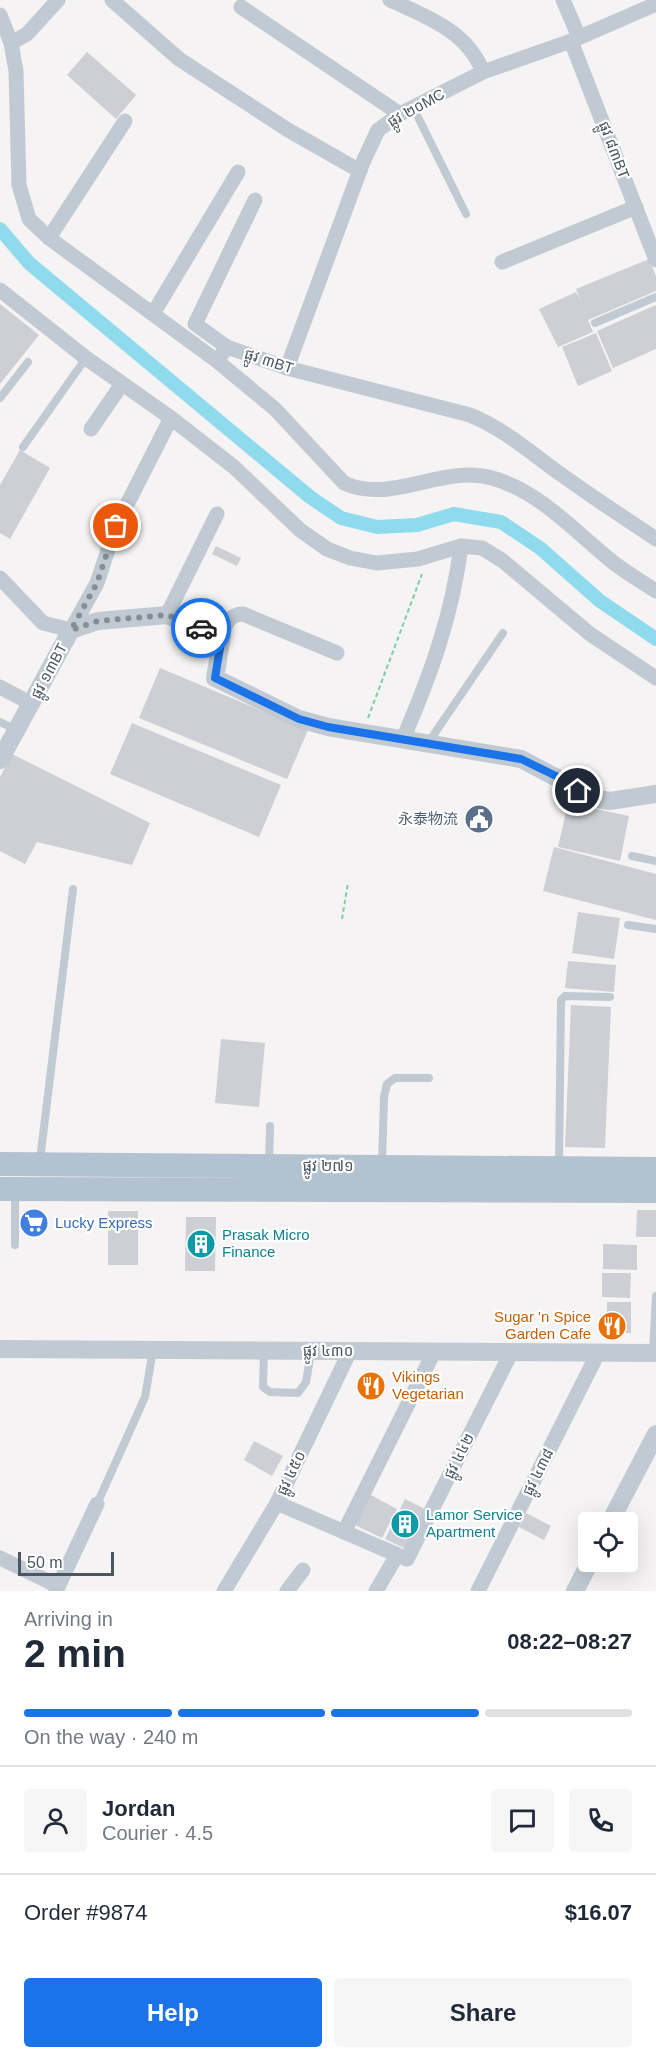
<!DOCTYPE html>
<html lang="en">
<head>
<meta charset="utf-8">
<style>
	body { margin:0; font-family:Arial,"Noto Sans SC","Noto Sans Khmer",sans-serif; background:#f6f6f7; color:#1f2937; height:100vh; display:flex; flex-direction:column; font-size:22px; white-space:nowrap }
	* { box-sizing:border-box; margin:0 }
	p { font-size:20px; color:#747a83 }
	.icon { flex:none; width:33px; height:33px; fill:none; stroke:currentColor; stroke-width:2; stroke-linecap:round; stroke-linejoin:round }
	.map { position:relative; height:1591px; overflow:hidden }
	.side { display:flex; flex-direction:column; background:#fff; flex:1 }
	.side>* { flex:none }
	.buttons { position:absolute; left:578px; top:1512px; display:grid; gap:12px }
	.buttons a { display:grid; place-items:center; width:60px; height:60px; border-radius:6px; background:#fff; box-shadow:0 6px 24px #0002; font-size:30px }
	.scale { position:absolute; left:18px; bottom:15px; width:96px; box-sizing:border-box; padding-left:6px; border:3px solid #4a5661; border-top:0; font-size:16px; line-height:21px; white-space:nowrap; color:#4a5661; -webkit-text-stroke:4px #fff; paint-order:stroke }
	.pin { position:absolute; display:grid; place-items:center; width:51px; height:51px; color:#fff; margin:-26px; border:3px solid #fff; border-radius:50%; box-shadow:0 2px 6px #0007 }
	.courier { position:absolute; display:grid; place-items:center; width:60px; height:60px; margin:-30px; border:4px solid #1a73e8; border-radius:50%; background:#fff; color:#222; box-shadow:0 2px 8px #0007 }
	.head em { font-style:normal; font-weight:800 }
	.head div { display:flex; flex-direction:column-reverse }
	.head { display:flex; align-items:center; justify-content:space-between; height:102px; padding:0 24px }
	h1 { font-size:39px; font-weight:800; line-height:45px }
	.bar { display:grid; grid-template-columns:repeat(4,1fr); gap:9px 6px; align-content:center; height:72px; padding:0 24px }
	.bar i { height:8px; border-radius:4px; background:#e0e1e3 }
	.bar .on { background:#1a73e8 }
	.bar p { grid-column:span 4 }
	.line { display:flex; align-items:center; gap:15px; padding:0 24px; border-top:2px solid #e0e1e3 }
	.line div { flex:1 }
	.round { display:grid; place-items:center; flex:none; width:63px; height:63px; border-radius:6px; background:#f6f6f7 }
	.primary-button { display:flex; gap:12px; margin-top:auto; padding:12px 24px }
	.primary-button a { flex:1; height:69px; border-radius:6px; background:#1a73e8; color:#fff; font-size:24px; font-weight:800; line-height:69px; text-align:center }
	.primary-button a+a { background:#f6f6f7; color:#1f2937 }
	.map>svg:first-child { display:block }
</style>
</head>
<body>
<div class="map">
<svg width="656" height="1591" viewBox="0 0 656 1591">
	<rect width="100%" height="100%" fill="#f5f3f3"/>
	<g fill="none" stroke-linecap="round" stroke-linejoin="round">
		<path stroke="#90daee" stroke-width="14" d="M0,229L29,263L310,497L341,518L377,527L417,525L454,514L501,522L540,548L600,601L656,639"/>
	</g>
	<g fill="#cdcfd5">
		<path d="M87,52L136,95L116,119L67,75Z"/>
		<path d="M649,259L656,276V291L588,320L593,332L558,347L539,309L576,292L581,301L576,289Z"/>
		<path d="M0,304L39,335L0,384Z"/>
		<path d="M656,305V349L613,368L597,331Z"/>
		<path d="M596,333L612,371L578,386L562,347Z"/>
		<path d="M20,450L50,468L10,539L0,533V485Z"/>
		<path d="M216,546L241,558L237,566L212,554Z"/>
		<path d="M160,668L308,730L287,779L139,718Z"/>
		<path d="M132,723L281,785L259,837L110,774Z"/>
		<path d="M12,754L150,823L132,865L37,842L25,864L0,851V777Z"/>
		<path d="M568,803L629,816L620,861L558,847Z"/>
		<path d="M554,847L656,874V920L543,891Z"/>
		<path d="M578,912L620,918L614,959L572,953Z"/>
		<path d="M568,961L616,965L614,992L565,988Z"/>
		<path d="M571,1005L611,1007L605,1148L565,1147Z"/>
		<path d="M221,1039L265,1043L259,1107L215,1103Z"/>
		<path d="M637,1210H656V1237H636Z"/>
		<rect x="108" y="1211" width="30" height="54"/>
		<path d="M186,1217H216L215,1271H185Z"/>
		<path d="M603,1244L637,1245V1270L603,1269Z"/>
		<path d="M602,1273H631L630,1298L602,1297Z"/>
		<path d="M607,1302H631V1333H619V1327L607,1323Z"/>
		<path d="M254,1441L283,1456L272,1476L244,1460Z"/>
		<path d="M369,1494L397,1509L382,1538L353,1524Z"/>
		<path d="M405,1499L425,1509L406,1549L385,1539Z"/>
		<path d="M526,1513L551,1526L544,1540L519,1527Z"/>
	</g>
	<g fill="none" stroke-linecap="round" stroke-linejoin="round">
		<g stroke="#7ad0a6" stroke-width="2" stroke-dasharray="4.5 3" stroke-linecap="butt">
			<path d="M368,718L422,574"/>
			<path d="M342,919L348,883"/>
		</g>
		<g stroke="#c1cad2" stroke-width="8">
			<path d="M413,107L466,214"/>
			<path d="M595,323L656,297"/>
			<path d="M0,398L28,362"/>
			<path d="M23,447L86,358"/>
			<path d="M0,722L15,729"/>
			<path d="M428,743L503,633"/>
			<path d="M632,856L656,861"/>
			<path d="M628,925L656,929"/>
			<path d="M40,1160L73,889"/>
			<path d="M269,1164L270,1126"/>
			<path d="M382,1164L384,1097L387,1084L395,1078H429"/>
			<path d="M559,1166L561,1000L565,996L610,997"/>
			<path d="M15,1245V1191"/>
			<path d="M264,1351L263,1387L270,1392L298,1393L306,1382L311,1352"/>
			<path d="M653,1353L656,1296"/>
			<path d="M97,1504L145,1397L153,1350"/>
		</g>
		<g stroke="#c1cad2" stroke-width="15">
			<path d="M112,0L179,59L288,130L360,171"/>
			<path d="M390,0C427,17 467,31 483,72"/>
			<path d="M563,0L579,37"/>
			<path d="M241,7L400,114"/>
			<path d="M0,15L11,43L16,71L19,185L29,219L49,238L217,361L275,409L344,483C391,505 443,464 492,478C540,491 576,533 614,563C627,573 642,582 656,591"/>
			<path d="M571,41L656,260"/>
			<path d="M11,43L27,34L58,0"/>
			<path d="M49,238L125,121"/>
			<path d="M502,262L636,207"/>
			<path d="M0,290L86,358L171,418L234,467L300,530L327,549L350,558L377,563L418,559L461,546L482,548L503,561L590,634L656,678"/>
			<path d="M154,312L238,172"/>
			<path d="M227,347L195,324L255,200"/>
			<path d="M217,361L227,347L287,368L470,415C504,429 530,452 559,473C591,496 623,517 656,539"/>
			<path d="M287,368L363,162L378,130L400,114L483,72L571,41L656,4"/>
			<path d="M91,429L122,384"/>
			<path d="M0,578L43,623L71,630L97,583L116,526L171,418"/>
			<path d="M167,615L217,514"/>
			<path d="M222,636C225,625 229,614 243,614L337,653"/>
			<path d="M0,687L32,704"/>
			<path d="M403,739C431,674 452,616 461,546"/>
			<path d="M277,1503L407,1559L511,1353"/>
			<path d="M344,1532L434,1352"/>
			<path d="M0,1558L58,1586"/>
			<path d="M56,1591L97,1504"/>
			<path d="M224,1591L277,1503L350,1351"/>
			<path d="M287,1591L303,1570"/>
			<path d="M376,1591L397,1555"/>
			<path d="M478,1591L598,1353"/>
		</g>
		<g stroke="#c1cad2" stroke-width="18">
			<path d="M0,760L71,630L98,621L167,615L222,636L215,678L299,719L328,727L521,759L597,799L610,801L656,794"/>
			<path d="M0,1349L656,1353"/>
			<path d="M610,1522L656,1434"/>
			<path d="M575,1591L590,1562"/>
		</g>
		<g stroke="#b3c2d1" stroke-width="24">
			<path d="M0,1164L656,1169"/>
			<path d="M0,1189L656,1191"/>
		</g>
	</g>
	<g fill="none" stroke-linecap="round" stroke-linejoin="round">
		<path stroke="#868d94" stroke-width="6" stroke-dasharray="0 10.8" d="M116,526L97,583L71,630L98,621L167,615L201,628"/>
		<path stroke="#1a73e8" stroke-width="8" d="M201,628L222,636L215,678L299,719L328,727L521,759L558,777L578,791"/>
	</g>
	<defs>
		<g id="civic-disc" transform="scale(1.5)"><circle r="9.5" fill="#5c6f8a" stroke="#fff"/><path d="M-.6-6.5H3V-4.5H.6V-3L4-1V1h2V6H-6V1h2V-1L-.6-3ZM-1.2 2.5V6h2.4V2.5Z" fill="#fff"/></g>
		<g id="supermarket-disc" transform="scale(1.5)"><circle r="9.5" fill="#3f7fe0" stroke="#fff"/><path d="M-6-5.5h2.5l.6 2H6L4.5 2H-2.5L-4.4-4H-6ZM-1.5 3.2a1.3 1.3 0 1 0 .1 0ZM3 3.2a1.3 1.3 0 1 0 .1 0Z" fill="#fff"/></g>
		<g id="building-disc" transform="scale(1.5)"><circle r="9.5" fill="#0f9aa8" stroke="#fff"/><path d="M-4-6H4V6H1V3H-1V6H-4ZM-2.5-4.3h1.7v1.8h-1.7ZM.8-4.3h1.7v1.8H.8ZM-2.5-1h1.7V.8h-1.7ZM.8-1h1.7V.8H.8Z" fill="#fff"/></g>
		<g id="restaurant-disc" transform="scale(1.5)"><circle r="9.5" fill="#e8710a" stroke="#fff"/><path d="M-5-6h1v4h1v-4h1v4h1v-4h1v5L-1.5 .5V6h-2V.5L-5-1ZM5-6V6H3V1.5H1.5Q1.5-4 5-6Z" fill="#fff"/></g>
	</defs>
	<g fill-rule="evenodd">
		<use href="#civic-disc" x="479" y="819"/>
		<use href="#supermarket-disc" x="34" y="1223"/>
		<use href="#building-disc" x="201" y="1244"/>
		<use href="#restaurant-disc" x="612" y="1326"/>
		<use href="#restaurant-disc" x="371" y="1386"/>
		<use href="#building-disc" x="405" y="1524"/>
	</g>
	<g text-anchor="middle" stroke-width="4.5" stroke-linejoin="round" paint-order="stroke">
		<g font-size="15" fill="#4a5661" stroke="#fff">
			<text transform="translate(416 108) rotate(-29)" y="5">ផ្លូវ ២០MC</text>
			<text transform="translate(614 150) rotate(69)" y="5">ផ្លូវ ៨៣BT</text>
			<text transform="translate(269 361) rotate(18)" y="5">ផ្លូវ ៣BT</text>
			<text transform="translate(49 671) rotate(-62)" y="5">ផ្លូវ ១៣BT</text>
			<text x="328" y="1171">ផ្លូវ ២៧១</text>
			<text x="328" y="1356">ផ្លូវ ៤៣០</text>
			<text transform="translate(459 1456) rotate(-63)" y="5">ផ្លូវ ៤៤២</text>
			<text transform="translate(538 1472) rotate(-63)" y="5">ផ្លូវ ៤៣៨</text>
			<text transform="translate(291 1473) rotate(-64)" y="5">ផ្លូវ ៤៥០</text>
		</g>
		<g font-size="15" fill="#4e5e75" stroke="#fff" text-anchor="end">
			<text x="458" y="824">永泰物流</text>
		</g>
		<g font-size="15" fill="#366cbe" stroke="#fff" text-anchor="start">
			<text x="55" y="1228">Lucky Express</text>
		</g>
		<g font-size="15" fill="#0d838f" stroke="#fff" text-anchor="start">
			<text x="222" y="1240">Prasak Micro<tspan x="222" dy="17">Finance</tspan></text>
			<text x="426" y="1520">Lamor Service<tspan x="426" dy="17">Apartment</tspan></text>
		</g>
		<g font-size="15" fill="#c56008" stroke="#fff" text-anchor="end">
			<text x="591" y="1322">Sugar 'n Spice<tspan x="591" dy="17">Garden Cafe</tspan></text>
			<text x="392" y="1382" text-anchor="start">Vikings<tspan x="392" dy="17">Vegetarian</tspan></text>
		</g>
	</g>
</svg>
<div class="buttons">
<a><svg class="icon" aria-label="locate" viewBox="0 0 24 24"><circle cx="12" cy="12" r="6"/><path d="M12 2v4M12 18v4M2 12h4M18 12h4"/></svg></a>
</div>
<div class="scale">50 m</div>
<div class="pin" style="left:116px;top:526px;background:#ea580c"><svg class="icon" aria-label="bag" viewBox="0 0 24 24"><path d="M5 8h14l-1 12H6zM9 8a3 3 0 0 1 6 0"/></svg></div>
<div class="pin" style="left:578px;top:791px;background:#1f2937"><svg class="icon" aria-label="home" viewBox="0 0 24 24"><path d="M3 11l9-7 9 7M6 9v11h12V9"/></svg></div>
<div class="courier" style="left:201px;top:628px"><svg class="icon" aria-label="car" viewBox="0 0 24 24"><path d="M5 17H2v-5l4-1 3-4h7l3 4 3 1v5h-3M9 17h6M6 11h13"/><circle cx="7" cy="17" r="2"/><circle cx="17" cy="17" r="2"/></svg></div>
</div>
<section class="side">
<div class="head"><div><h1>2 min</h1><p>Arriving in</p></div><em>08:22–08:27</em></div>
<div class="bar"><i class="on"></i><i class="on"></i><i class="on"></i><i></i><p>On the way · 240 m</p></div>
<div class="line" style="height:108px"><a class="round"><svg class="icon" aria-label="person" viewBox="0 0 24 24"><circle cx="12" cy="8" r="4"/><path d="M4 21q1-7 8-7t8 7"/></svg></a><div><b>Jordan</b><p>Courier · 4.5</p></div><a class="round"><svg class="icon" aria-label="chat" viewBox="0 0 24 24"><path d="M4 5h16v11H9l-5 4z"/></svg></a><a class="round"><svg class="icon" aria-label="phone" viewBox="0 0 24 24"><path d="M5 4h4l2 5-3 2q2 4 5 5l2-3 5 2v4C11 20 4 13 5 4z"/></svg></a></div>
<div class="line" style="height:78px"><div>Order #9874</div><b>$16.07</b></div>
<div class="primary-button"><a>Help</a><a>Share</a></div>
</section>
</body>
</html>
